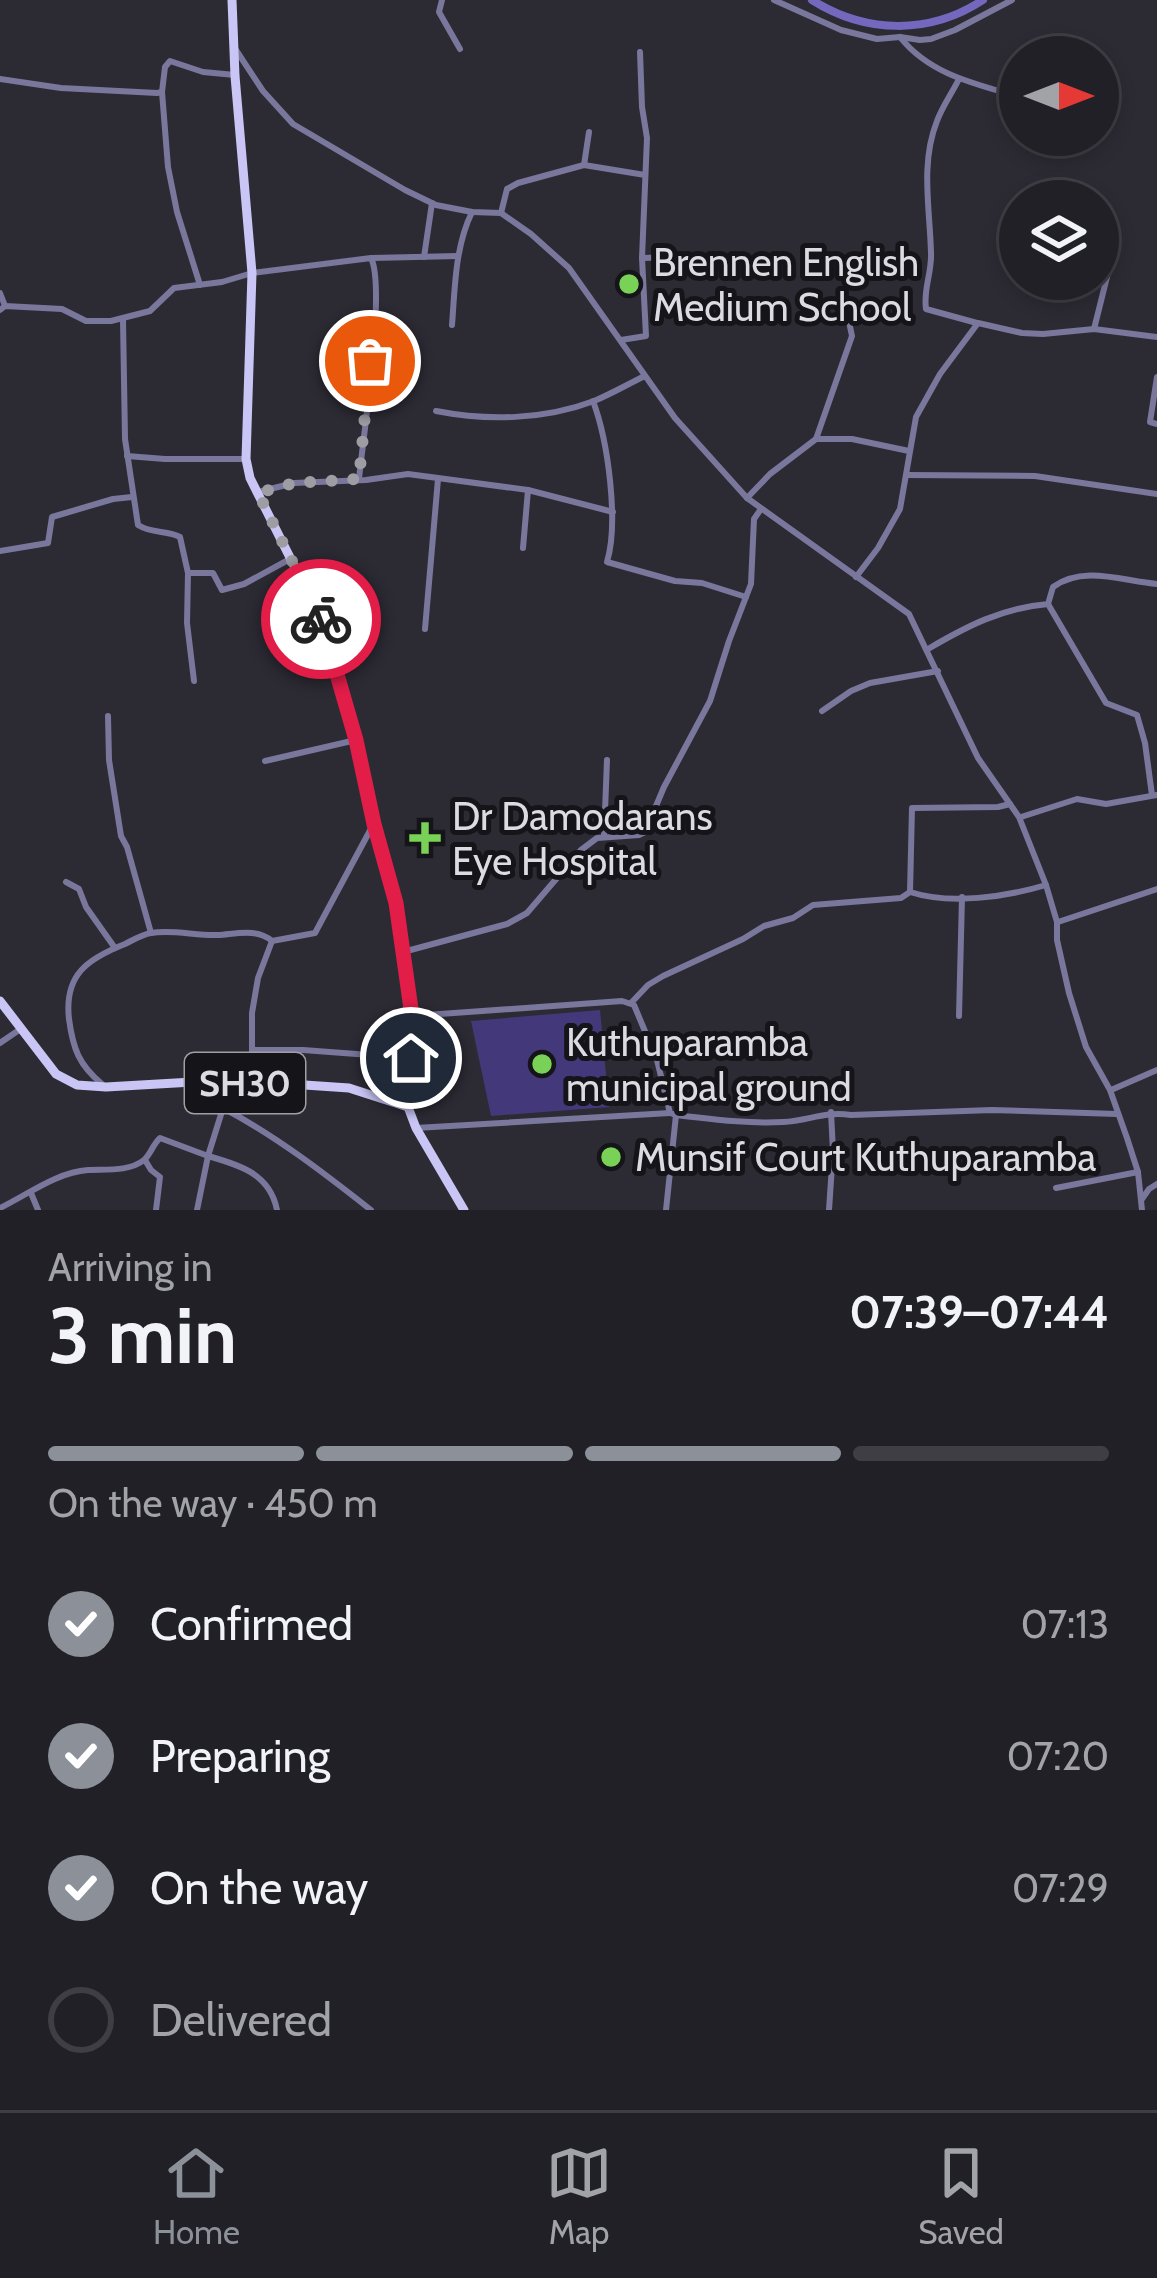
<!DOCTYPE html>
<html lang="en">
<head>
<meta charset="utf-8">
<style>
	body { margin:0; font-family:Cabin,sans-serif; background:#2d2d33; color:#f1f3f6; height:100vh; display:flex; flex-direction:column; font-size:45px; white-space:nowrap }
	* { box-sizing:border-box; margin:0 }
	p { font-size:39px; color:#a2a3a7 }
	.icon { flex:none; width:66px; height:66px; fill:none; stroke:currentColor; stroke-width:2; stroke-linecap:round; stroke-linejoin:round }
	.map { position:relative; height:1210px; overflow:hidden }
	.panel { display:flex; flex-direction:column; background:#212027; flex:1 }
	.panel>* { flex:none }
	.needle { width:78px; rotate:90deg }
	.fabs { position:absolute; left:999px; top:36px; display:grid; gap:24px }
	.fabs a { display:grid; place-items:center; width:120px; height:120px; border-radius:50%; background:#212027; box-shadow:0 6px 18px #0003,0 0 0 3px #3e3e44; font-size:60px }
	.pin { position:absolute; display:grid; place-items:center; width:102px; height:102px; color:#fff; margin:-51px; border:6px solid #fff; border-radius:50%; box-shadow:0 3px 12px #0007 }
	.courier { position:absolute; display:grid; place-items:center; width:120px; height:120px; margin:-60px; border:9px solid #e11d48; border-radius:50%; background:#fff; color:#222; box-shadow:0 3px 15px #0007 }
	.overview em { font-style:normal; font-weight:800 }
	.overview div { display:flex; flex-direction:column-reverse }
	.overview { display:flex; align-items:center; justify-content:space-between; height:204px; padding:0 48px }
	h1 { font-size:78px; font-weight:800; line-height:90px }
	.bar { display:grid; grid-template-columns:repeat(4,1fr); gap:18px 12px; align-content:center; height:144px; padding:0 48px }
	.bar i { height:15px; border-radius:9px; background:#3e3e44 }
	.bar .selected { background:#8c9099 }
	.bar p { grid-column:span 4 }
	ol { padding:0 48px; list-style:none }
	li { display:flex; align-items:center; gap:36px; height:132px }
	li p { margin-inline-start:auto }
	li .icon { padding:12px; border-radius:50%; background:#8c9099; color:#fff; stroke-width:4 }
	li:last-child { color:#a2a3a7 }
	li i { width:66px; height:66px; border:6px solid #3e3e44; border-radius:50% }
	.tab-bar { display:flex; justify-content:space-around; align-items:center; height:168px; border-top:3px solid #3e3e44; background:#212027; font-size:33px; color:#a2a3a7 }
	.tab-bar a { display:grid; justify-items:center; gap:6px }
	.tab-bar .selected { color:#8c9099 }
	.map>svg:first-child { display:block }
</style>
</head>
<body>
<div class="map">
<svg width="1157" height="1210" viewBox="0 0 1157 1210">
	<rect width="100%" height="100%" fill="#2c2b34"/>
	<path fill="#43397a" d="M600,1010L609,1107L491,1116L471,1021Z"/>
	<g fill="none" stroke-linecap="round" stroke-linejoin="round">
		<path stroke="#7468be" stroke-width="8" d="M812,0C866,34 930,35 983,0"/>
		<g stroke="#7a779d" stroke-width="6">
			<path d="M442,0L439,12L460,49"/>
			<path d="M774,0L841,30L877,39L900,37L920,40L931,39L955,30L1012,0"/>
			<path d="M900,37C930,75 976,84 1020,97"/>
			<path d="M236,50L263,91L293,124L405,190L436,205L472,212L501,213L531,234L569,268L675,418L747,498L909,614L978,758L1019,817L1046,885L1057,922V940L1069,993L1086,1047L1110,1090L1127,1138L1138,1172L1142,1210"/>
			<path d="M0,79L61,88L157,93L162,92L165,67L170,61L203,72L235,75"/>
			<path d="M959,79C952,93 942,107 937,121C920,164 930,209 931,253C932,273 923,289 926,309L977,323"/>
			<path d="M162,92L168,167L177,212L200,285"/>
			<path d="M1098,120L1107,122"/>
			<path d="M584,165L589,132"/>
			<path d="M501,213L507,189L518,183L584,165L645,175"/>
			<path d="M424,257L432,203"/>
			<path d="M372,258L458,256"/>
			<path d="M642,258L675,257"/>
			<path d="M0,293L5,306"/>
			<path d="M0,310L5,306L62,309L86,321H111L150,311L174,288L222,282L252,273L371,258C386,287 363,438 359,479"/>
			<path d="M123,320L125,439L138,525C152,534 167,530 180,537L188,573H213L222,590L244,584L290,559"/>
			<path d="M452,325C455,287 455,247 472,212"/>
			<path d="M1094,329L1110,265L1109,255"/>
			<path d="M621,340L646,336L642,258L647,138L642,107L640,52"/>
			<path d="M1157,377L1150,422L1157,424"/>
			<path d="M593,401C608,441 619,522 607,562L675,581L702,583L746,597"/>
			<path d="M436,411C487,421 544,420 594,401C611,394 628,384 645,376"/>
			<path d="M816,439H852L909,451"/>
			<path d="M127,456L165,459H246"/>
			<path d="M907,475L1035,476L1157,494"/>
			<path d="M258,492L294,483L366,480L408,474L528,490L613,512"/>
			<path d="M747,498L770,474L816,439L852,336L843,293"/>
			<path d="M523,548L528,490"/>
			<path d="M0,551L48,543L52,517L113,499L132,497"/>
			<path d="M188,573L187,623L194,681"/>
			<path d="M856,577L878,548L900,509L916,417L940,374L978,323L1022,333L1043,334L1094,329L1157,337"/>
			<path d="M1048,604L1106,703L1137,715L1145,743L1152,795"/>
			<path d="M425,629L438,479"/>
			<path d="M928,649C967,626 1002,608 1048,604L1053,587C1084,565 1122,581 1157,584"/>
			<path d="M822,711L851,691L870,683L938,671"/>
			<path d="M108,716L109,760L121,836L127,847L151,933"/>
			<path d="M265,761L356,740"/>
			<path d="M1021,817L1077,799L1106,804L1157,795"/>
			<path d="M604,837L607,760"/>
			<path d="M66,882L79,889L86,907L115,948"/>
			<path d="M910,892L912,808L998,807L1010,804"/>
			<path d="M1058,922L1157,889"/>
			<path d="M403,952L507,924L527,913L581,850L597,838L639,835L645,832L664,787L710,701L729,641L751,584L754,519L761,509"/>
			<path d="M631,1003L648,985L663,976L743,939L764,926L793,918L813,905L901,898L910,892C950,905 1006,897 1046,885"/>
			<path d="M412,1016L622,1001L634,1005L657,1060L670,1113L676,1115L666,1210"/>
			<path d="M959,1016L962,897"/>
			<path d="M0,1043L22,1028"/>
			<path d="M252,1050H303L410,1058"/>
			<path d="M252,1083V1013L258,978L272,941L315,933L374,823"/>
			<path d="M102,1084C79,1065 73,1049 69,1019C64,975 87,959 125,944C133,940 143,934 151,933C172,929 196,936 218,935C236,934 257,928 272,941"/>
			<path d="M1111,1090L1157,1070"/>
			<path d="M223,1108C276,1136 324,1173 371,1210"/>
			<path d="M676,1115C712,1119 747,1124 783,1122C809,1121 823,1111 851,1115L992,1110L1117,1114"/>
			<path d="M416,1128L670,1113"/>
			<path d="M145,1160L151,1170L160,1177L156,1210"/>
			<path d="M1056,1188L1138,1172"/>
			<path d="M31,1193L38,1210"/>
			<path d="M1142,1199L1149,1189L1157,1184"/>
			<path d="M0,1208C27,1195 57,1172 88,1170C105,1169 129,1172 144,1160C151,1154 153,1144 160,1138L208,1156L223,1108L216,1099L217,1082"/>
			<path d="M197,1210L208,1156C240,1165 270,1174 277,1210"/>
			<path d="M829,1210L833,1151L831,1112"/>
		</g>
		<g stroke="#c9c6f6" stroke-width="9">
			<path d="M232,0L235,76L252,273L246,459L250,478L326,629L340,691L356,740L374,823L396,903L413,1037L408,1107"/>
			<path d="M0,1001L56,1074L77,1085L106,1087L210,1081L290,1084L349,1088L408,1107L416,1128L464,1210"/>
		</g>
	</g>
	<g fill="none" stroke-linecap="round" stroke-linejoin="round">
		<path stroke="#9e9da4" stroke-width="12" stroke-dasharray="0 21.6" d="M321,619L258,493L294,483L359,479L370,361"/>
		<path stroke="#e11d48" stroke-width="15" d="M321,619L356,740L374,824L396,903L412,1016L411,1058"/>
	</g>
	<g fill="#79d157" stroke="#151418" stroke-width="4.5">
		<circle cx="629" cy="284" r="12"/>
		<path d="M419 820h12v12h12v12h-12v12h-12v-12h-12v-12h12z"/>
		<circle cx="542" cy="1064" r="12"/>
		<circle cx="611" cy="1157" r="12"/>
	</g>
	<g text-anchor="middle" stroke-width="10" stroke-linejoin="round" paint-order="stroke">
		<rect fill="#151418" stroke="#a09fa5" stroke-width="3" x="185" y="1053" width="120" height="60" rx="9"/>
		<g font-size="36" font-weight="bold" fill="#dcdbe1">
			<text x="245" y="1096">SH30</text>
		</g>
		<g font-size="39" fill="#dcdbe1" stroke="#151418" text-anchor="start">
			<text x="653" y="276">Brennen English<tspan x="653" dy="45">Medium School</tspan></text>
			<text x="452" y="830">Dr Damodarans<tspan x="452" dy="45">Eye Hospital</tspan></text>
			<text x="566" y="1056">Kuthuparamba<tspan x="566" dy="45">municipal ground</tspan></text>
			<text x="635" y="1171">Munsif Court Kuthuparamba</text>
		</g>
	</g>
</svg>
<div class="fabs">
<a><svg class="needle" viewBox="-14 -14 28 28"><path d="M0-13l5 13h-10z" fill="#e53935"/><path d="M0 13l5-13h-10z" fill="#a2a3a7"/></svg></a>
<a><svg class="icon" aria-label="layers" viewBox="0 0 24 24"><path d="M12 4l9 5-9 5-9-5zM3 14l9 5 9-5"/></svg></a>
</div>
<div class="pin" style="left:370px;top:361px;background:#ea580c"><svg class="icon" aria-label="bag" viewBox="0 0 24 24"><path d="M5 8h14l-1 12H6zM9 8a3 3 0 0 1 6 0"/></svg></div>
<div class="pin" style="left:411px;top:1058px;background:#1f2937"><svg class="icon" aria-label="home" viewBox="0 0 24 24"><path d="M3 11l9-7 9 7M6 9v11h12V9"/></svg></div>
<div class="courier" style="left:321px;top:619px"><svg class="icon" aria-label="bike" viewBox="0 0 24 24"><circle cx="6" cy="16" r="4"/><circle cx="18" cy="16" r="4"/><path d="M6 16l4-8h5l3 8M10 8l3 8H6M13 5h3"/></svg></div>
</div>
<section class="panel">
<div class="overview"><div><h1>3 min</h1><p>Arriving in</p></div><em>07:39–07:44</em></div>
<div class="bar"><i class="selected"></i><i class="selected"></i><i class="selected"></i><i></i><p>On the way · 450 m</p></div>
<ol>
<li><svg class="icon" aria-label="check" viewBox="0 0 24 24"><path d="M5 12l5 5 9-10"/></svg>Confirmed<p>07:13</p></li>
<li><svg class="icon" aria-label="check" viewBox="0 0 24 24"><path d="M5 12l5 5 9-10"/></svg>Preparing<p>07:20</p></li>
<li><svg class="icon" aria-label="check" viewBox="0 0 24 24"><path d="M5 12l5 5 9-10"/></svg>On the way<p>07:29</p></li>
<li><i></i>Delivered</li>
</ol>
</section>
<nav class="tab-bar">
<a class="selected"><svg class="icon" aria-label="home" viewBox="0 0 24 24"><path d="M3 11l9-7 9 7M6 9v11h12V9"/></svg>Home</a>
<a><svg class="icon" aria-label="map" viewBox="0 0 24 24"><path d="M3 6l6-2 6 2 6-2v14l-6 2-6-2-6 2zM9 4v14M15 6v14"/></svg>Map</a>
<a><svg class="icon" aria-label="saved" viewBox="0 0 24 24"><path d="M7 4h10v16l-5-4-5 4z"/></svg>Saved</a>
</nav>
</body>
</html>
